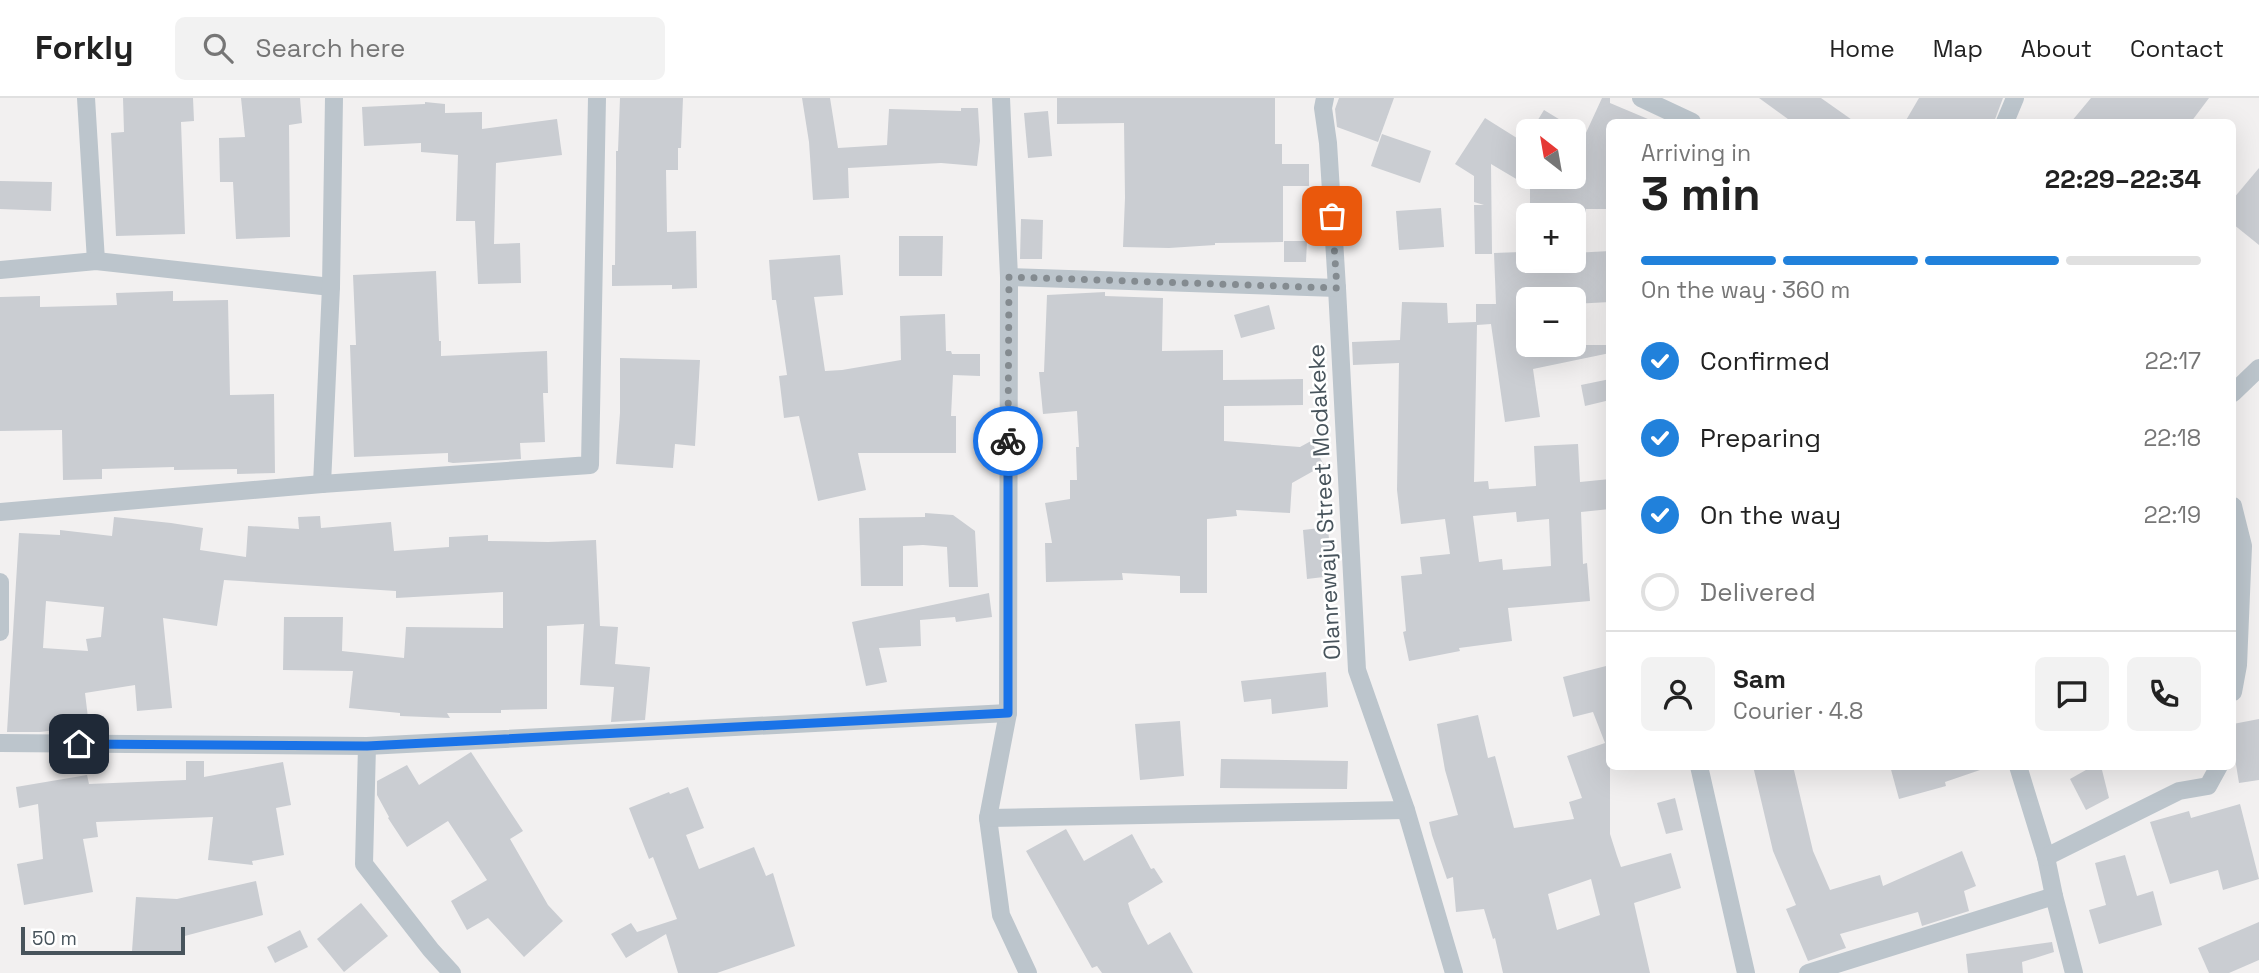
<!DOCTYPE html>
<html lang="en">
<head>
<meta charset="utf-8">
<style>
	body { margin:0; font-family:"Space Grotesk",sans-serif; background:#f2f2f2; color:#222; height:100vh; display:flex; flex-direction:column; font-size:26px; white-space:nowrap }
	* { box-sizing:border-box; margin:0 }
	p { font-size:23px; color:#767676 }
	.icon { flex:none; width:38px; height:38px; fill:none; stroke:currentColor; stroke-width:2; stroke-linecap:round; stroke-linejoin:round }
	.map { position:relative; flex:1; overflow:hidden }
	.details { position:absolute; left:1606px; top:21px; width:630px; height:651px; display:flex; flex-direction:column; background:#fff; border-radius:10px; box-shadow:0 7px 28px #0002 }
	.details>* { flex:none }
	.needle { width:46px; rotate:329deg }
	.buttons { position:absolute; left:1516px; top:21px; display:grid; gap:14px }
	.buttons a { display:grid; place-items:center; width:70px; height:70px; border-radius:10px; background:#fff; box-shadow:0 7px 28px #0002; font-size:35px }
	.scale { position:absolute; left:21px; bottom:18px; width:164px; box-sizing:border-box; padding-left:7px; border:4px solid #48545c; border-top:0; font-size:19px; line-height:24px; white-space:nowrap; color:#48545c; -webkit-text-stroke:5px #fff; paint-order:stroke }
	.pin { position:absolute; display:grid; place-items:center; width:60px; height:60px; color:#fff; margin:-30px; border-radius:14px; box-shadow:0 4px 10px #0006 }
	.courier { position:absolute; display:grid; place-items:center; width:70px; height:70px; margin:-35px; border:5px solid #1a73e8; border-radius:50%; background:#fff; color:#222; box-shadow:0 2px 9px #0007 }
	.headline em { font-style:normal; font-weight:600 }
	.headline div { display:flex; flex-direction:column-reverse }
	.headline { display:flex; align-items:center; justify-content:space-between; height:119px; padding:0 35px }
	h1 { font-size:46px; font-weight:600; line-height:52px }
	.bar { display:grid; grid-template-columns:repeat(4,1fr); gap:10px 7px; align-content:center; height:84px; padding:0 35px }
	.bar i { height:9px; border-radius:5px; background:#e0e0e0 }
	.bar .selected { background:#2181db }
	.bar p { grid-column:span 4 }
	.line { display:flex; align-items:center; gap:18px; padding:0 35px; border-top:2px solid #e0e0e0 }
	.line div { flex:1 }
	.round { display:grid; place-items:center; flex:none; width:74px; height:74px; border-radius:10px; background:#f2f2f2 }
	ol { padding:0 35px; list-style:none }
	li { display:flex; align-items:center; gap:21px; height:77px }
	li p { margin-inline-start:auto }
	li .icon { padding:7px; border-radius:50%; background:#2181db; color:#fff; stroke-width:4 }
	li:last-child { color:#767676 }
	li i { width:38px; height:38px; border:4px solid #e0e0e0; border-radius:50% }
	header { display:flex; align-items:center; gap:42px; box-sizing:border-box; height:98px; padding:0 35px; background:#fff; border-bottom:2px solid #e0e0e0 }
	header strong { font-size:33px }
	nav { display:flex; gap:38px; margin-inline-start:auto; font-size:24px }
	.search { width:490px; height:63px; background:#f2f2f2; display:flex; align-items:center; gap:18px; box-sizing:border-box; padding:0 24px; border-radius:10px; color:#767676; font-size:26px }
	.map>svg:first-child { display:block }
</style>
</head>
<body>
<header>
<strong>Forkly</strong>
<div class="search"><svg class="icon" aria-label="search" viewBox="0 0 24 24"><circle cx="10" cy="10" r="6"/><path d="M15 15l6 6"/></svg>Search here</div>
<nav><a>Home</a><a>Map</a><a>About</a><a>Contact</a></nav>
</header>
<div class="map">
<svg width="2259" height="875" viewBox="0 0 2259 875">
	<rect width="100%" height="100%" fill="#f2f0f0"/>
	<g fill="#cacdd2" fill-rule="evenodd">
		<path d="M123,0H193L194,23L181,24L185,136L116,138L111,35L124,34Z"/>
		<path d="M241,0H300L302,25L289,27L290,139L236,141L233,84H220L219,40L245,39Z"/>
		<path d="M620,0H683L681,50H678V72H666L667,134L696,133L697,190L672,191V187L612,188V167H615L616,69V53H618Z"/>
		<path d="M802,0H830L838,50L887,47L889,11L961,13V10H978L980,43L977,68L941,65L848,70L849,100L813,102L809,44Z"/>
		<path d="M1057,0H1275V46H1282V66H1309V88H1283V144L1215,145V147L1169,150L1123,149L1125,100L1124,25L1057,26Z"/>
		<path d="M1339,0H1394L1378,44L1337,29L1335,11Z"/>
		<path d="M1602,0H1610V5L1655,24H1610V111H1586V117H1530V79H1573V33H1531L1544,12L1585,37Z"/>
		<path d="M1759,0H1821L1855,24H1792Z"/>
		<path d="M1919,0H2003L1994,24H1905Z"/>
		<path d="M2091,0H2209L2191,24H2071Z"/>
		<path d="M425,4L445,6V15L482,14V31L557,21L562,57L496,65L494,146L520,145L521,185L478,186L475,123H456L458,57L421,54V45L364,48L362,9L425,6Z"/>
		<path d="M1048,13L1052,58L1028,60L1024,15Z"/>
		<path d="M1485,20L1528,47V88L1491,66L1492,156H1475L1474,107H1484L1474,104V78L1455,66Z"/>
		<path d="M1382,36L1431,53L1420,85L1371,68Z"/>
		<path d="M2259,70V147L2233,126V101Z"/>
		<path d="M0,83L52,84L51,113L0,111Z"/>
		<path d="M1441,110L1444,149L1399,152L1396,113Z"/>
		<path d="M1021,121L1043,122L1042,161H1020Z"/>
		<path d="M899,138H943L942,178H899Z"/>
		<path d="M1284,143H1307L1306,164H1284Z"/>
		<path d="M1610,153V204L1573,206V201H1528V247H1610V255L1533,271L1540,319L1505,324L1491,226L1477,227L1474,384L1488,383L1489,391L1536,388L1534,348L1578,346L1580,384L1610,381V411L1581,414L1583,466L1587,465L1590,503L1508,510L1512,543L1459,550L1460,553L1409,563L1403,534L1406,533L1401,478L1422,476L1420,459L1450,456L1445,421L1401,426L1397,392L1399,265L1353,267L1352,244L1400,242L1402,204L1447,205L1448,225L1476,224V206H1496L1494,155L1521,154V163H1573V155ZM1516,414L1517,424L1549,421L1551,468L1503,472L1502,461L1479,464L1473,418Z"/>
		<path d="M840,157L843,197L814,199L825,273L842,272L901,262L900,218L945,216L946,253H951L952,256H980V278L953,277L951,318H956V355H858L866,392L818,403L799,318L784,320L779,278L787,277L776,202H772L769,162Z"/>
		<path d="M436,173L439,243H441V258L547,253L548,295H543L545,344L520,345L521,361L453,365L448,364V355L354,359L350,247H356L353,177Z"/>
		<path d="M173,193V203L228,202L230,297L274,296L275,375L237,376V371L174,372V369L102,371V381L63,382L62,332L0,333V199L40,198V209L117,207L116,195Z"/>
		<path d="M1105,194V198L1163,200L1162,253L1223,252V282L1303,281V307L1224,308V343L1300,349L1311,343L1324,367L1292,385L1290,415L1236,412L1237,418L1207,421V495H1180V478L1122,475L1123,482L1046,484L1045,445H1052L1045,405L1070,401V382H1077L1076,349H1079L1077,313L1043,316L1039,274H1044L1047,197Z"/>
		<path d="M1269,207L1275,231L1241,240L1234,217Z"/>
		<path d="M620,260L700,262L695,348L675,346L673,370L616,366L620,315Z"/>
		<path d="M1610,281V302L1585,308L1581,287Z"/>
		<path d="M925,415L953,417L975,433L978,489H949L947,449L923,447L903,448V488H861L859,420L925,419Z"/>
		<path d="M320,418L321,430L391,424L394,453L449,449V439L488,437V443L548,444L596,442L600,528L618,529L615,566L650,569L645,622L611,624L614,589L580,587L584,526L547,528V611L501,612V615H447L450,620L400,618V615L349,610L353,573L283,572L284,519H343L342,553L404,560L406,529L503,530V494L396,500V493L224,482L217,528L163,520L172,610L137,613L135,587L85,595L89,628L40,634H7L19,435L60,437V432L112,438L114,419L171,425L203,430L200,452L246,459L248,428L299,431L298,419ZM46,503L104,509L101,539L86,541L88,553L43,550Z"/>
		<path d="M1328,429L1332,478L1307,481L1303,432Z"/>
		<path d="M989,495L992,519L956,524L955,519L920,522L921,548L879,550L887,584L866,588L852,524Z"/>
		<path d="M1610,567V736L1617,758L1621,769L1671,755L1681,790L1634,805L1650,875H1503L1495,840L1493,841L1484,811L1456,814L1453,779L1447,781L1432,737L1429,724L1458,717L1445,672L1437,626L1478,617L1488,660L1495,658L1514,730L1574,721L1569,704L1582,700L1567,658L1605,645L1593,614L1573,619L1563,579ZM1591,781L1600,817L1557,832L1548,796Z"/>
		<path d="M1326,574L1328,609L1272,616L1271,601L1244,604L1241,583Z"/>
		<path d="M2259,621V682L2239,685L2233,649V626Z"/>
		<path d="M1180,623L1184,678L1140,682L1135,626Z"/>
		<path d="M471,654L523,733L510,741L548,807L563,823L524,859L488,820L467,832L451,803L487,782L448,723L407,749L388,720L389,719L377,697V683L407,667L419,687Z"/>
		<path d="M1221,661L1348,663L1347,691L1220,690Z"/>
		<path d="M186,663H204V679L283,664L291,707L276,710L284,757L252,763L253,767L208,762L213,719L96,724L98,739L83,741L93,794L24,807L17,766L43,761L38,706L19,710L16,689L87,677L89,686L186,682Z"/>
		<path d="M1753,668H1793L1813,753L1830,792L1880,777L1883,788L1962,753L1976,788L1964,793L1969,813L1922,828L1918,814L1840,836L1846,850L1808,863L1786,811L1796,807L1773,753Z"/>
		<path d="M1890,668H1980V672L1945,684L1946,688L1899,701Z"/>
		<path d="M2093,668H2101L2109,700L2086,712L2070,681Z"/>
		<path d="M688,689L704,730L686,737L699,771L754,749L766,778L773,775L795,848L717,875H678L666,836L626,860L611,836L631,825L637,834L677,821L653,759L649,761L629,710L669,694L670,696Z"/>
		<path d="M1675,700L1683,732L1666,736L1657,705Z"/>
		<path d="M2240,706L2259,781L2223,792L2218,772L2170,786L2150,724L2189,713L2191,720Z"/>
		<path d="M1066,731L1084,763L1132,736L1151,771L1154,770L1163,784L1128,805L1131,815L1148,847L1170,834L1193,875H1102L1097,868L1092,870L1026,753Z"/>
		<path d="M2125,757L2137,798L2153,793L2162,827L2099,846L2089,812L2106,807L2095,765Z"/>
		<path d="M256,783L263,817L181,839V856L132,853L136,799L177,801Z"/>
		<path d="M361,805L388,838L344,874L317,841Z"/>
		<path d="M2259,824V862L2229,875H2209L2198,850Z"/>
		<path d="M300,832L308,849L275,865L267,849Z"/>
		<path d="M2052,844L2054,854L2022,864L2023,875H1968L1966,856Z"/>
	</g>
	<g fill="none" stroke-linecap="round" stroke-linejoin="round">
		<g stroke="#bcc5cc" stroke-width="18">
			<path d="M86,0L96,163"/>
			<path d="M1001,0L1009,179L1008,615L988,720L1001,817L1028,875"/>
			<path d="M1325,0L1323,10L1328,45L1337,190L1357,572L1406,712L1454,875"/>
			<path d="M1641,0L1692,24"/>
			<path d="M2005,24L2015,0"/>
			<path d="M0,172L96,163L331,189"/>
			<path d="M1009,179L1337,190"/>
			<path d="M2233,295L2259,270"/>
			<path d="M322,386L331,189L334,0"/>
			<path d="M2233,408L2243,448L2238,567L2233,594"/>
			<path d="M0,414L322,386L590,367L597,0"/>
			<path d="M0,484V534"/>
			<path d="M0,645L367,648L1008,615"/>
			<path d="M367,648L364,766L431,852L452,875"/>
			<path d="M1699,668L1746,875"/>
			<path d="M2018,668L2046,759L2054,798L2074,875"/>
			<path d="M988,720L1406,712"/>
			<path d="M2046,759L2179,693L2208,688L2219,668"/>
			<path d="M1808,875L2054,798"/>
		</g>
	</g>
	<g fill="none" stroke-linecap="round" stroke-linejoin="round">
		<path stroke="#848b90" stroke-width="7" stroke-dasharray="0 12.6" d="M1008,343L1009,179L1337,190L1332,118"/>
		<path stroke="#1a73e8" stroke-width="9" d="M79,646L367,648L1008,615V343"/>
	</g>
	<g text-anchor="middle" stroke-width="5" stroke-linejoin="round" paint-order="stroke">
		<g font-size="23" fill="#48545c" stroke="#fff">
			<text transform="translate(1324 404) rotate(-93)" y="8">Olanrewaju Street Modakeke</text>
		</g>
	</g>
</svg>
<div class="buttons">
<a><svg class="needle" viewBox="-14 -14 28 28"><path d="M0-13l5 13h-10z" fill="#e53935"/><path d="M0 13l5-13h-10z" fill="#767676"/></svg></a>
<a>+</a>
<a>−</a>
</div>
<div class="scale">50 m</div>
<div class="pin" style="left:1332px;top:118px;background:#ea580c"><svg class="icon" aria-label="bag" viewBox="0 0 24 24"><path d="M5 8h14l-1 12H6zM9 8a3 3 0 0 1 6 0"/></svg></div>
<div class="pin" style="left:79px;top:646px;background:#1f2937"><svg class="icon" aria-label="home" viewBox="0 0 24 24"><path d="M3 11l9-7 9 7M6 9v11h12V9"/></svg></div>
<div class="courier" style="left:1008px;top:343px"><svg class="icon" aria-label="bike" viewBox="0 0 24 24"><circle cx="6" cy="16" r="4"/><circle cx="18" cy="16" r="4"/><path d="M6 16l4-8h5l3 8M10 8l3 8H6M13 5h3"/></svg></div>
<section class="details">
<div class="headline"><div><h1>3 min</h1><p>Arriving in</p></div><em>22:29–22:34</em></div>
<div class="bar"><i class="selected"></i><i class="selected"></i><i class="selected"></i><i></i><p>On the way · 360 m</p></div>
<ol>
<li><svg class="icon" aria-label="check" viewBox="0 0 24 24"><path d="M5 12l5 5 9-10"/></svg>Confirmed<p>22:17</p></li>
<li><svg class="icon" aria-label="check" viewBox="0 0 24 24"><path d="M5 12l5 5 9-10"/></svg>Preparing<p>22:18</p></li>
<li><svg class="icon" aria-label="check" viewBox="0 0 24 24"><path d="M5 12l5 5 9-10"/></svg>On the way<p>22:19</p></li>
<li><i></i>Delivered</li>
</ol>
<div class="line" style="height:126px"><a class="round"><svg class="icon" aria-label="person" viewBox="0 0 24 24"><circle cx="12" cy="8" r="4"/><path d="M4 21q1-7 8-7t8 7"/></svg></a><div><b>Sam</b><p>Courier · 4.8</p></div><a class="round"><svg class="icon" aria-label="chat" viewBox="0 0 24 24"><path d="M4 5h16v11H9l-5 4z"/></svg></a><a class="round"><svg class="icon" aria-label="phone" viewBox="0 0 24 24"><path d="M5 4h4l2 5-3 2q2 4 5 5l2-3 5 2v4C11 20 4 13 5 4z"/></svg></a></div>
</section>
</div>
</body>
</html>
